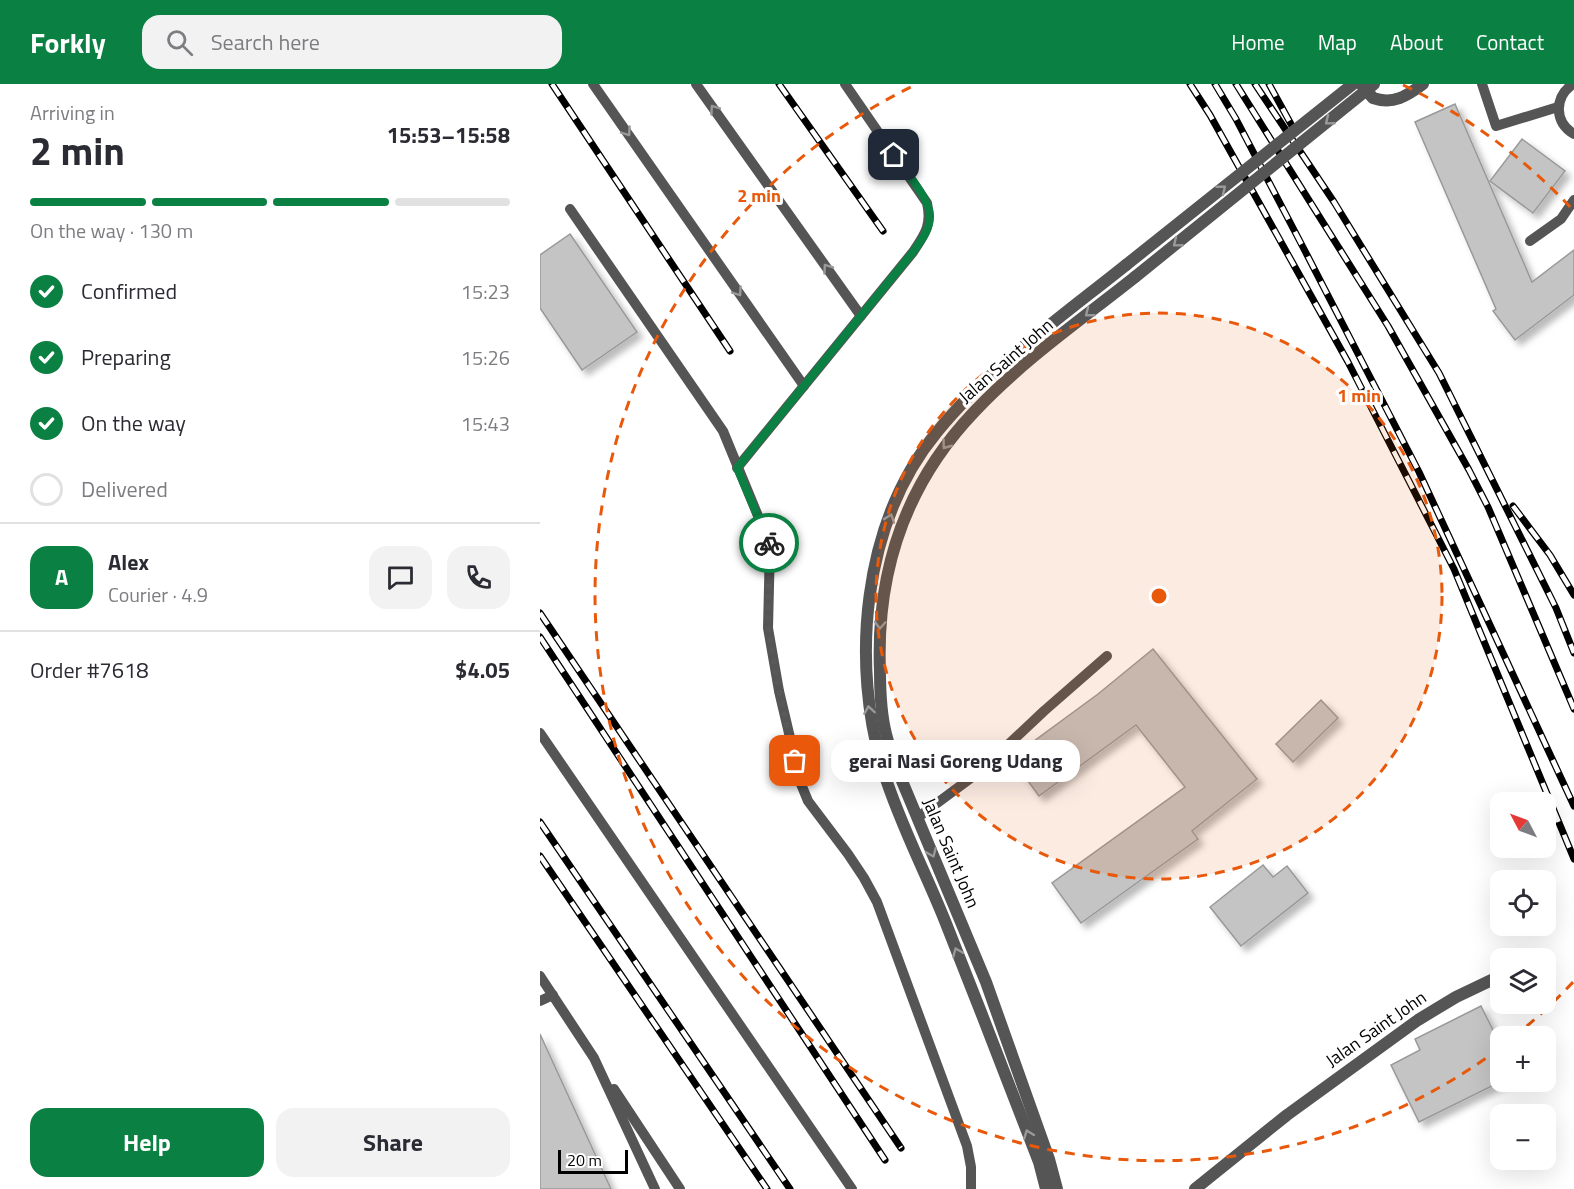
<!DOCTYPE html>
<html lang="en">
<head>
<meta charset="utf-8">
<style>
	body { margin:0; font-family:"Titillium Web",sans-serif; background:#f2f2f3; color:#2b2b33; height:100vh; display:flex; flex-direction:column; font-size:22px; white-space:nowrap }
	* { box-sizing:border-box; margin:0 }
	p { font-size:20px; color:#7c7c81 }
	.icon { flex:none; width:33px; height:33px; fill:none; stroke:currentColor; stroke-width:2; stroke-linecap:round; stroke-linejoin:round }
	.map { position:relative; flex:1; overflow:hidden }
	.sheet { display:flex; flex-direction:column; background:#fff; width:540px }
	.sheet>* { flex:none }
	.needle { width:39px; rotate:311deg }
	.controls { position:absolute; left:950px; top:708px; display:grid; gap:12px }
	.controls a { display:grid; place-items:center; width:66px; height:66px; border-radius:12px; background:#fff; box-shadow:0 6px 24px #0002; font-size:30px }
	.scale { position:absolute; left:18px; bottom:15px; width:70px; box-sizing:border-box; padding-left:6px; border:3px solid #000; border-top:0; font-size:16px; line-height:21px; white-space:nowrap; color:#000; -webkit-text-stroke:4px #fff; paint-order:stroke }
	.pin { position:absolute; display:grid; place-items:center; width:51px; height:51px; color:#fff; margin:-26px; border-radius:12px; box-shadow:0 3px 9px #0006 }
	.courier { position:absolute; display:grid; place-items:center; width:60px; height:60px; margin:-30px; border:4px solid #0b8043; border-radius:50%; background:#fff; color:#222; box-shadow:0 2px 8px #0007 }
	.bubble { position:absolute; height:42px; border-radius:18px; background:#fff; box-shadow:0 6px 24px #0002; font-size:20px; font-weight:700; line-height:42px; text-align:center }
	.summary em { font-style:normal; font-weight:700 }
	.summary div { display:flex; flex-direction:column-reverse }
	.summary { display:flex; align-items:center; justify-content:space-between; height:102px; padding:0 30px }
	h1 { font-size:39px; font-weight:700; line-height:45px }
	.bar { display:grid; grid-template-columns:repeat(4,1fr); gap:9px 6px; align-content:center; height:72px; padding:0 30px }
	.bar i { height:8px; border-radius:4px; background:#e1e1e2 }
	.bar .selected { background:#0b8043 }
	.bar p { grid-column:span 4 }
	.line { display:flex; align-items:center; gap:15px; padding:0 30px; border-top:2px solid #e1e1e2 }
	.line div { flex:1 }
	.round { display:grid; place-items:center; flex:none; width:63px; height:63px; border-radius:18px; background:#f2f2f3 }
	ol { padding:0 30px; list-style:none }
	li { display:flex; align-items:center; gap:18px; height:66px }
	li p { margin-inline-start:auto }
	li .icon { padding:6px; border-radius:50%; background:#0b8043; color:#fff; stroke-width:4 }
	li:last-child { color:#7c7c81 }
	li i { width:33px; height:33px; border:3px solid #e1e1e2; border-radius:50% }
	.button { display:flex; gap:12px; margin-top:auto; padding:12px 30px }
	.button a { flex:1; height:69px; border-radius:18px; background:#0b8043; color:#fff; font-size:24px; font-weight:700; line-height:69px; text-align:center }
	.button a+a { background:#f2f2f3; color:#2b2b33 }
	header { display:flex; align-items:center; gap:36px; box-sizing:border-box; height:84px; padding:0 30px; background:#0b8043; color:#fff }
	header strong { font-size:28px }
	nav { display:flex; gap:33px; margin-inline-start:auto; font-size:21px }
	.search { width:420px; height:54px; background:#f2f2f3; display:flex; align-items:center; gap:15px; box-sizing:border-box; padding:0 21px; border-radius:18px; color:#7c7c81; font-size:22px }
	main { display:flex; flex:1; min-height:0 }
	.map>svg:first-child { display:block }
</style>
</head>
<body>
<header>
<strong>Forkly</strong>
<div class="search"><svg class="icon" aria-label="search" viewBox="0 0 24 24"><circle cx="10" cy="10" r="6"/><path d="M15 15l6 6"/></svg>Search here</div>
<nav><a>Home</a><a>Map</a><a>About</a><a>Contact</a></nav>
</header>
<main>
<section class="sheet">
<div class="summary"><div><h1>2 min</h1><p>Arriving in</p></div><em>15:53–15:58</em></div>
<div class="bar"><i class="selected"></i><i class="selected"></i><i class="selected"></i><i></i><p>On the way · 130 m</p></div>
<ol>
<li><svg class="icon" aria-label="check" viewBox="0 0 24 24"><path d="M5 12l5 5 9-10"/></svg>Confirmed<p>15:23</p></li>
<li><svg class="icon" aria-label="check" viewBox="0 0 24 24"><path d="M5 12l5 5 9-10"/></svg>Preparing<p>15:26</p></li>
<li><svg class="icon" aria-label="check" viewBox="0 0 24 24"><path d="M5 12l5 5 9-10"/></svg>On the way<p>15:43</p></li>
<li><i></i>Delivered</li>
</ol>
<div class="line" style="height:108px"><b class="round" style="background:#0b8043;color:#fff">A</b><div><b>Alex</b><p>Courier · 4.9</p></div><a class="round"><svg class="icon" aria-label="chat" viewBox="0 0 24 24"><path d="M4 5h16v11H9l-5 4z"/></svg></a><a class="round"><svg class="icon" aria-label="phone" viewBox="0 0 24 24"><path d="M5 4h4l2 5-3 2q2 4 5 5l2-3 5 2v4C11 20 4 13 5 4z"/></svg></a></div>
<div class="line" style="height:78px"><div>Order #7618</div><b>$4.05</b></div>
<div class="button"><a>Help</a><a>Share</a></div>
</section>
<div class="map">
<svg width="1034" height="1105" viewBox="0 0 1034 1105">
	<defs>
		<filter id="shadow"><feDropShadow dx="5.5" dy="5.5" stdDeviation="3" flood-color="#0004"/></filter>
	</defs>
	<rect width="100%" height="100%" fill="#fff"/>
	<g fill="#c4c4c4" stroke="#999" stroke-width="1.5" filter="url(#shadow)">
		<path d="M915,20L992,198L1034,166V211L975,256L953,227L956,225L875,38Z"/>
		<path d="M982,55L1025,87L993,129L950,97Z"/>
		<path d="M30,150L97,248L42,286L0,224V171Z"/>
		<path d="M613,565L717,695L652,747L658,755L541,839L512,799L645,703L596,641L499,712L471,674L558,610Z"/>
		<path d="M781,616L798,634L753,678L736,660Z"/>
		<path d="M723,781L733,793L747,782L768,809L701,862L670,823Z"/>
		<path d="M941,922L960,960V998L879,1038L851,981L880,966L875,955Z"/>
		<path d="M0,950L71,1105H0Z"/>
	</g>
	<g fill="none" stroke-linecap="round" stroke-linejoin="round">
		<g stroke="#555" stroke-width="10">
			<path d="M53,0L264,302"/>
			<path d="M156,0L321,232"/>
			<path d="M942,0L956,42L1018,23"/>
			<path d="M1033,0C1014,13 1014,38 1034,50"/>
			<path d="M30,125L183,347L230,461L228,544L239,607L261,700L268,717L308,770L324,794L337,818L427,1062L431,1083V1105"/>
			<path d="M990,157L1021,135L1034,116"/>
			<path d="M197,384L373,168C385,150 392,141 387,119L305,0"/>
			<path d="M0,649L312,1105"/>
			<path d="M377,734L439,688L504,627L567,572"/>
			<path d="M0,892L54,974L115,1105"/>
			<path d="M0,917L13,911"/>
			<path d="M74,1005L140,1105"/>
		</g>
		<g stroke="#555" stroke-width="12">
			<path d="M821,0L833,14C853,21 867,12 883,0"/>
			<path d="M655,1105L747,1031L878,936L916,913L960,892"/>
		</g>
		<g stroke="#555" stroke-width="12">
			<path d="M506,1105L499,1078C468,998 437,917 405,837C385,787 360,740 344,689C310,580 322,439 397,348C450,283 521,233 586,181"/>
			<path d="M517,1105L509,1075L446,898L357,685C353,673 349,662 346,650C341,630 340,608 340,587C336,488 366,399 435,327C483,276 541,236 595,193"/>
		</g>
		<g stroke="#000" stroke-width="7">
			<g id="rail">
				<path d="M12,0L190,267"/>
				<path d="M239,0L343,147"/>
				<path d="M650,0L670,31L808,278L914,485L1034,775"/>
				<path d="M675,0L696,35L765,167L879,388L1034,722"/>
				<path d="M696,0L848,242L929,386L948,423L1034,625"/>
				<path d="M715,0L794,118L899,289L1016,524L1034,569"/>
				<path d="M729,0L752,42"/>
				<path d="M973,422L1010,471L1034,511"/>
				<path d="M0,529L361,1064"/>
				<path d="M0,553L345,1076"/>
				<path d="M0,738L250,1105"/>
				<path d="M0,772L227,1105"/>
			</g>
		</g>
		<use href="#rail" stroke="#fff" stroke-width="4.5" stroke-dasharray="14" stroke-linecap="butt"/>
		<g stroke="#555" stroke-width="12">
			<path d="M586,181L813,0"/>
			<path d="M595,193L834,0"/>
		</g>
	</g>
	<defs><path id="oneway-chevron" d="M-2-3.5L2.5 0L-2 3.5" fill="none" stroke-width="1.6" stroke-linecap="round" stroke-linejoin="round" transform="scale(1.5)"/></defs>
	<g stroke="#999">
		<use href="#oneway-chevron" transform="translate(174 25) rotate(-125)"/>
		<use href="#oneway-chevron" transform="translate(789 37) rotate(141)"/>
		<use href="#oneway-chevron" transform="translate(87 48) rotate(55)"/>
		<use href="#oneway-chevron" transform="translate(682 105) rotate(-38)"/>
		<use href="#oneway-chevron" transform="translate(637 159) rotate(141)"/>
		<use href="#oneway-chevron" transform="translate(287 184) rotate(-125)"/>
		<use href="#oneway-chevron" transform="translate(198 208) rotate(55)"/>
		<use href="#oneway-chevron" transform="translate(549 229) rotate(142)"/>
		<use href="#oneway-chevron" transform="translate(406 361) rotate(127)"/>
		<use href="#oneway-chevron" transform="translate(350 434) rotate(-71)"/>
		<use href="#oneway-chevron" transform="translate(340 541) rotate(93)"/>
		<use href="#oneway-chevron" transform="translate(329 626) rotate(-99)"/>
		<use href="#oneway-chevron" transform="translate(392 769) rotate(67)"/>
		<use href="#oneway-chevron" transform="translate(417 868) rotate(-112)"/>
		<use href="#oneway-chevron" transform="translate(488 1050) rotate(-111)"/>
	</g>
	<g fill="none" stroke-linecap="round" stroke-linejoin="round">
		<path stroke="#595959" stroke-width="6" stroke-dasharray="0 10.8" d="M229,459L228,544L239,607L255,677"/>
		<path stroke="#0b8043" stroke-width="8" d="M229,459L197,384L373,168C380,158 390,146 390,133C391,116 364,85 354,71"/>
	</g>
	<circle cx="619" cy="512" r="283" fill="#e8590c" fill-opacity=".12"/>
	<g fill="none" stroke="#e8590c" stroke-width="3" stroke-dasharray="10 8">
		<circle cx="619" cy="512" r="283"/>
		<path d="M1033 898A566 566 0 0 1 975 952M960 964A566 566 0 1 1 375 1M863 1A566 566 0 0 1 1033 126"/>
	</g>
	<g text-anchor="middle" stroke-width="6" stroke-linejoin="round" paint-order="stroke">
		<g font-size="18" fill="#000" stroke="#fff">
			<text transform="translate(466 277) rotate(-41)" y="6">Jalan Saint John</text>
			<text transform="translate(411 769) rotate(67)" y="6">Jalan Saint John</text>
			<text transform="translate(836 945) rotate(-35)" y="6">Jalan Saint John</text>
		</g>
	</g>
	<circle cx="619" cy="512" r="9" fill="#e8590c" stroke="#fff" stroke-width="3"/>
	<g font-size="18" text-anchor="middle" font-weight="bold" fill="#e8590c" stroke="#fff" stroke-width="6" stroke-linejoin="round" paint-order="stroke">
		<text x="219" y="118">2 min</text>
		<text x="819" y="318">1 min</text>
	</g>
</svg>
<div class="controls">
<a><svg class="needle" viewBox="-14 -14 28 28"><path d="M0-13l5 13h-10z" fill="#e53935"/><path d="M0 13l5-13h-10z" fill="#7c7c81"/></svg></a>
<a><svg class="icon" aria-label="locate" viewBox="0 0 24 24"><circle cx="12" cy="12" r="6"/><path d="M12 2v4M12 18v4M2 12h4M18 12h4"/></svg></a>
<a><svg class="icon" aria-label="layers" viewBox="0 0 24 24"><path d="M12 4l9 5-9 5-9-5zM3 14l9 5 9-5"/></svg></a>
<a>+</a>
<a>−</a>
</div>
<div class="scale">20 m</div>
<div class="pin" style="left:255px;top:677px;background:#ea580c"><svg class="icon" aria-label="bag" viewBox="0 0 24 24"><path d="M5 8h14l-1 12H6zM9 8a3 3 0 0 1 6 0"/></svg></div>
<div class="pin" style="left:354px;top:71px;background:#1f2937"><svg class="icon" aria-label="home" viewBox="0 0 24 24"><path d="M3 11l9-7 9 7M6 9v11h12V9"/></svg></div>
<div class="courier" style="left:229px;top:459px"><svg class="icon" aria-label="bike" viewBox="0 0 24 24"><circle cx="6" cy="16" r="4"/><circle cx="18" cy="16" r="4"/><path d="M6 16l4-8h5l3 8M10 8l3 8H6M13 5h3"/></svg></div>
<div class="bubble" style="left:291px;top:656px;width:249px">gerai Nasi Goreng Udang</div>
</div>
</main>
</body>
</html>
